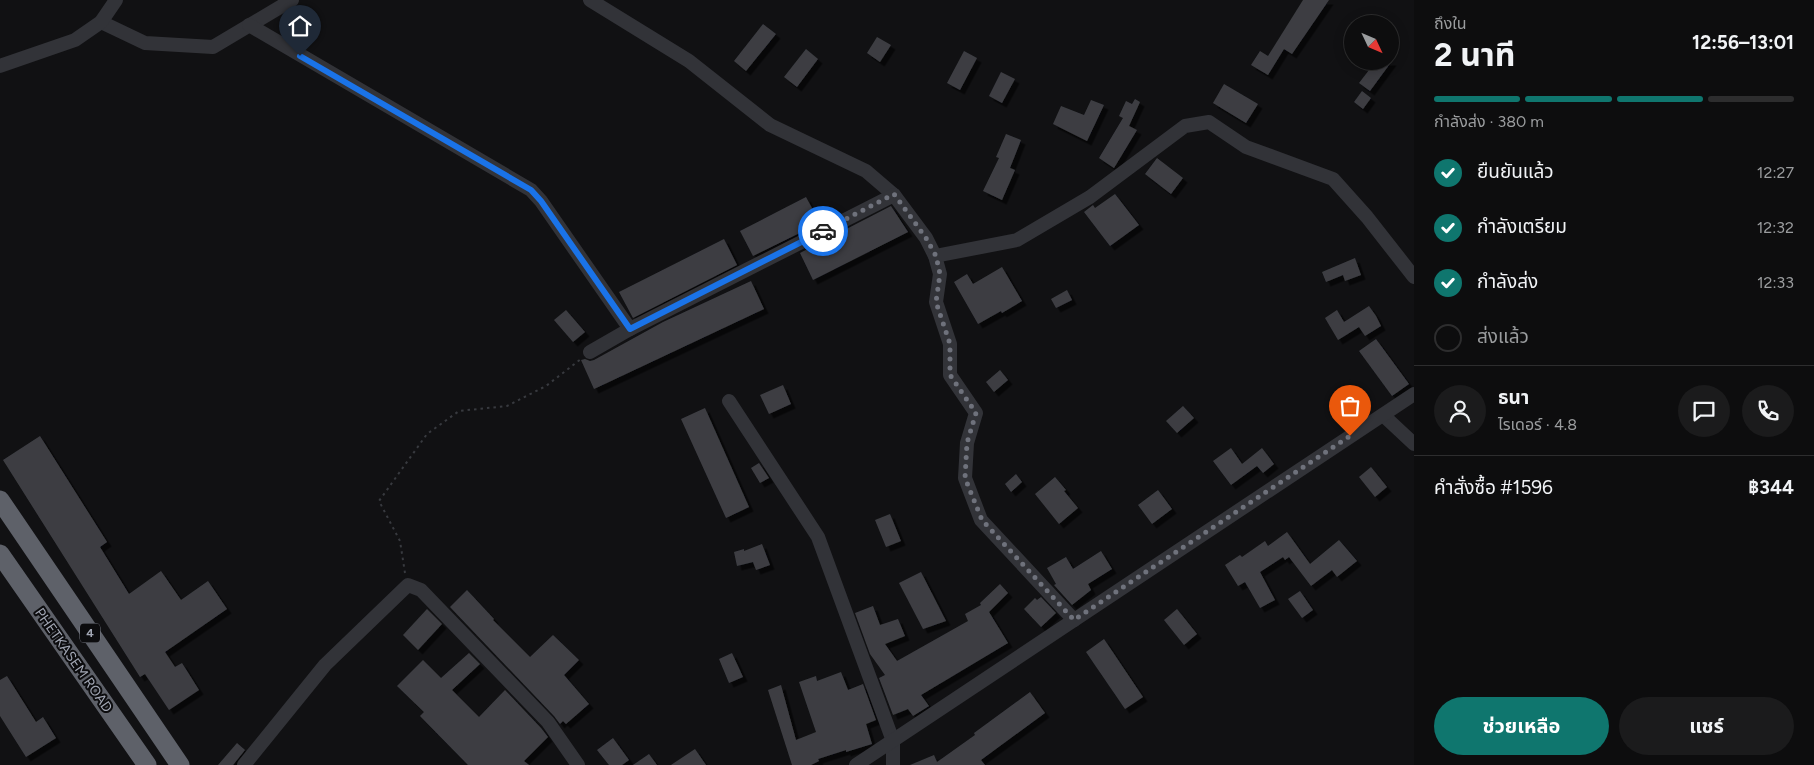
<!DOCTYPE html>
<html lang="th">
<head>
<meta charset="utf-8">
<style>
	body { margin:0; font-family:Figtree,"Noto Sans Thai",sans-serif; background:#1b1b1c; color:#f1f3f6; height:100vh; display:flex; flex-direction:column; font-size:19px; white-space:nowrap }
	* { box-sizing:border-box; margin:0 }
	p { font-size:16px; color:#9a9c9e }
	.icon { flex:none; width:28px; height:28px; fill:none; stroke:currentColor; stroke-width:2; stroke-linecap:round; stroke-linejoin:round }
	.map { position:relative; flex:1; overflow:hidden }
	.details { display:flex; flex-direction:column; background:#0d0d0e; width:400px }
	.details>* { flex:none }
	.needle { width:32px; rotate:134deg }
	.buttons { position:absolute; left:1344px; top:15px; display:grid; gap:10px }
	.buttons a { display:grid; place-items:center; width:55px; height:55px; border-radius:50%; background:#0d0d0e; box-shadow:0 2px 12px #0003,0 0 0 1px #2d2d2e; font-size:25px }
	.pin { position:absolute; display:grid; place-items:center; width:42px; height:42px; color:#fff; margin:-51px -21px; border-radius:50% 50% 50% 0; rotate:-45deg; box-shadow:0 0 5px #0007 }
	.pin .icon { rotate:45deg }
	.courier { position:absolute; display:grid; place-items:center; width:50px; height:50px; margin:-25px; border:4px solid #1a73e8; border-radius:50%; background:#fff; color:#222; box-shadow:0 1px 6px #0007 }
	.head em { font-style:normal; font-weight:700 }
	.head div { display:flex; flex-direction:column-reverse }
	.head { display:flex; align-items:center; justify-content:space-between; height:85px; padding:0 20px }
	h1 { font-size:32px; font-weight:700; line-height:38px }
	.bar { display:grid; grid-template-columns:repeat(4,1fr); gap:8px 5px; align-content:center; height:60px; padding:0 20px }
	.bar i { height:6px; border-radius:4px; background:#2d2d2e }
	.bar .current { background:#0f766e }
	.bar p { grid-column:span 4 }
	.line { display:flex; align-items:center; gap:12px; padding:0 20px; border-top:1px solid #2d2d2e }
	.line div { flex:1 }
	.round { display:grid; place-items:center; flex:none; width:52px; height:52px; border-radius:26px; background:#1b1b1c }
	ol { padding:0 20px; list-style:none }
	li { display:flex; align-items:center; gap:15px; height:55px }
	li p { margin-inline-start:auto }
	li .icon { padding:5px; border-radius:50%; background:#0f766e; color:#fff; stroke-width:4 }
	li:last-child { color:#9a9c9e }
	li i { width:28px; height:28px; border:2px solid #2d2d2e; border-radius:50% }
	.primary-button { display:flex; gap:10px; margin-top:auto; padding:10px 20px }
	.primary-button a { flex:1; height:58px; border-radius:30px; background:#0f766e; color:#fff; font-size:20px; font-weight:700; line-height:58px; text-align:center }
	.primary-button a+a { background:#1b1b1c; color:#f1f3f6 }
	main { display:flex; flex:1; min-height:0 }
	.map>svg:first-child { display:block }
</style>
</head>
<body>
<main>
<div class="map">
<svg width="1414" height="765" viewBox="0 0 1414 765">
	<defs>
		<filter id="shadow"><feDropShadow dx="4.5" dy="4.5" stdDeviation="0" flood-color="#0009"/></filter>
	</defs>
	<rect width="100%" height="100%" fill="#111113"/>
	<g fill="#3d3e43" filter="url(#shadow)">
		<path d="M1303,0H1329L1292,54L1284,49L1268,75L1251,65L1260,51L1268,56Z"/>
		<path d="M763,24L776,34L746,71L734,61Z"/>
		<path d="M877,37L891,45L880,62L867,53Z"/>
		<path d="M806,49L818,59L797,87L784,77Z"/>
		<path d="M964,51L977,58L960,90L947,83Z"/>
		<path d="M1376,61H1392L1370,91L1359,83Z"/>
		<path d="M1001,72L1015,79L1002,103L989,96Z"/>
		<path d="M1224,84L1258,104L1246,123L1213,103Z"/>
		<path d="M1362,91L1371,98L1363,109L1354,102Z"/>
		<path d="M1135,99L1140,102L1129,126L1137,130L1114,168L1099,158L1123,118L1119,116L1126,101L1132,104Z"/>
		<path d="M1091,100L1104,105L1087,141L1053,124L1061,106L1084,115Z"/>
		<path d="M1006,134L1021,140L1010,168L1015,170L1002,200L983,191L999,158L996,157Z"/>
		<path d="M1157,158L1183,178L1171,194L1145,174Z"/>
		<path d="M1115,194L1139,225L1110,246L1084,212L1093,205L1095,208Z"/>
		<path d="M806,197L820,223L753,256L740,231Z"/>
		<path d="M891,206L908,232L813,280L800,253Z"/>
		<path d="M724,239L737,265L633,318L619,292Z"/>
		<path d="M1355,258L1361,275L1345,281L1343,275L1326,282L1322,272Z"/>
		<path d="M1002,267L1022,301L1002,313L1001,311L978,324L954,282L967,274L973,284Z"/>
		<path d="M751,281L764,309L594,389L581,360L585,359L590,361L594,360L663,322Z"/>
		<path d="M1067,290L1072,300L1056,308L1051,299Z"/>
		<path d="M1369,306L1376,316L1381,326L1365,336L1359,327L1338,340L1325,318L1337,310L1344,322Z"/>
		<path d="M566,310L585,332L573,342L554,320Z"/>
		<path d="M1376,339L1409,384L1392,396L1359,351Z"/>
		<path d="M1000,370L1008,380L994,392L986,382Z"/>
		<path d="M783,385L791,404L769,414L760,395Z"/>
		<path d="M1183,406L1194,418L1177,433L1166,421Z"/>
		<path d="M705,408L749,507L726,518L681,419Z"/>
		<path d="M40,436L107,542L100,547L129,594L161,571L181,600L208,581L227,609L165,652L175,667L182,663L199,690L169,710L145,674L140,677L3,460Z"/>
		<path d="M1231,448L1242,464L1262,448L1274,464L1263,473L1257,466L1231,485L1213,461Z"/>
		<path d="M759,463L769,478L760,483L751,468Z"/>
		<path d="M1371,467L1387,487L1375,497L1359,477Z"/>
		<path d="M1016,474L1022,482L1011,492L1005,484Z"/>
		<path d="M1055,477L1066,490L1064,491L1078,508L1059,524L1035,494Z"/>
		<path d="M1158,490L1172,509L1152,524L1138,505Z"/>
		<path d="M890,514L901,541L886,547L875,520Z"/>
		<path d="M1287,532L1310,564L1339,540L1357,561L1337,577L1332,570L1311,586L1289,557L1285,560L1283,557L1260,572L1275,600L1260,608L1245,582L1238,586L1225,565L1240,555L1242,557L1265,541L1268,546Z"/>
		<path d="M762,544L770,565L756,570L753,562L737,566L734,552L744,549V551Z"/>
		<path d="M1101,551L1112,569L1088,584L1091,590L1072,605L1054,585L1056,584L1047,568L1066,557L1073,569Z"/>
		<path d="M921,572L946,621L923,629L899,583Z"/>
		<path d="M1000,584L1008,593L989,612L1008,643L921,695L929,706L913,716L908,709L893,715L879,678L885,675L870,654L855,613L873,606L880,625L898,619L905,636L885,644L897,661L968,621L965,614L981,605L980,603Z"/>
		<path d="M467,590L494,619L493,620L530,657L553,635L579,660L564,675L589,704L566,724L563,721L560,724L554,716L450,607Z"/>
		<path d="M1300,591L1313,610L1302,618L1288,599Z"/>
		<path d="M1041,597L1056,613L1041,627L1024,609L1035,598L1037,600Z"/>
		<path d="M427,609L442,624L418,650L403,635Z"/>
		<path d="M1177,609L1197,634L1184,645L1164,620Z"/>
		<path d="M1104,639L1143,697L1125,709L1086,652Z"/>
		<path d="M469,653L480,664L452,690L479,717L505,690L541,728L548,737L524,761L529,765H468L420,716L424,712L397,686L423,660L441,678Z"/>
		<path d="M732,653L743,677L729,683L719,659Z"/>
		<path d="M841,672L848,690L863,684L876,720L866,724L872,744L846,752V750L818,759L819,761L811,765H792L768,690L781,685L796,740L816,732L799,682L816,676L817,681Z"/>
		<path d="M7,676L36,722L43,717L56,738L26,757L0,716V680Z"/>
		<path d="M1030,692L1045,713L981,760L985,765H910L934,755L937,762L975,735L974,733Z"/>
		<path d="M613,738L629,760L622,765H609L597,750Z"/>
		<path d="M237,743L245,750L233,765H218Z"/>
		<path d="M695,749L706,765H671Z"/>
		<path d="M649,754L657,765H633Z"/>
	</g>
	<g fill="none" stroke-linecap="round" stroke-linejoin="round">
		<path stroke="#383a3f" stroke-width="2" stroke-dasharray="2.5 4" stroke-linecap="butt" d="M405,573L400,541L379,501L427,434L459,411L507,406L546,386L581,359"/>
		<g stroke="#323338" stroke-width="14">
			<path d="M590,0L689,61L770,125L866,171L894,195L926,238L935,256L940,274L936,302L950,344V375L976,413L967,443L965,478L981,520L1074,620"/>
			<path d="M101,22L145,43L213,47L292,0"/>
			<path d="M249,25L531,190L541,201L630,329"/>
			<path d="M0,66L75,40L101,22L116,0"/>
			<path d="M935,256L1017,240L1090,197L1185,126L1209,122L1246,147L1333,179L1367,217L1414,277"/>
			<path d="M590,352L630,329L894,195"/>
			<path d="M729,401L818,537L893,741V765"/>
			<path d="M1383,415L1414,444"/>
			<path d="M244,765L325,665L408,585L421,590L548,722L578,765"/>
			<path d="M856,765L1414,394"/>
		</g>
		<g stroke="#5e6169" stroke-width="19">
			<path d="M0,500L180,765"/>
			<path d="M0,554L147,765"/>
		</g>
	</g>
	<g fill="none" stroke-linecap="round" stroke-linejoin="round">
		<path stroke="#6f727c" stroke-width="5" stroke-dasharray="0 9" d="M823,231L894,194L926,238L936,256L940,274L936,302L950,344V375L976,413L967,443L965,478L982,520L1074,620L1350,436"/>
		<path stroke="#1a73e8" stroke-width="6" d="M300,56L531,190L541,201L630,329L823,231"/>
	</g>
	<g text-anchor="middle" stroke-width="4" stroke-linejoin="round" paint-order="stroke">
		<rect fill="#0c0c0e" stroke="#757882" stroke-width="1" x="80" y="623.5" width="20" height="19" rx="4"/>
		<g font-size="12" font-weight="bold" fill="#a2a7b4">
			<text x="90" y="637">4</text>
		</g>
		<g font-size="14" fill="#a2a7b4" stroke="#0c0c0e">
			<text transform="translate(74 660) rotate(55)" y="5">PHETKASEM ROAD</text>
		</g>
	</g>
</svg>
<div class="buttons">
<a><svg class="needle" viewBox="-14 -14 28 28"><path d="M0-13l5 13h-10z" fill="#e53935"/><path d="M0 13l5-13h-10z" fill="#9a9c9e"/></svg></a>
</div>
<div class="pin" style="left:1350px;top:436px;background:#ea580c"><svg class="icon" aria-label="bag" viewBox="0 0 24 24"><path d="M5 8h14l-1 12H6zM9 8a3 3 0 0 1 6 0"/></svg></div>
<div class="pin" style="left:300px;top:56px;background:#1f2937"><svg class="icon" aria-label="home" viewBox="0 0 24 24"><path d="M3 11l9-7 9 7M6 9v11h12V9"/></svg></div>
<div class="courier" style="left:823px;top:231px"><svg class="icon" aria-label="car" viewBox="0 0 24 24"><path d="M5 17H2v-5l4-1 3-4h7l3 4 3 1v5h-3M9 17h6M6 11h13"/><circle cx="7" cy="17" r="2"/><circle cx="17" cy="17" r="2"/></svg></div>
</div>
<section class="details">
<div class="head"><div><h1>2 นาที</h1><p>ถึงใน</p></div><em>12:56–13:01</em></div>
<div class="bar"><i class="current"></i><i class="current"></i><i class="current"></i><i></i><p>กำลังส่ง · 380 m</p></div>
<ol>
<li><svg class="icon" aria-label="check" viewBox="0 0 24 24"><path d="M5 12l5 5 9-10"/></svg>ยืนยันแล้ว<p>12:27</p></li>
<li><svg class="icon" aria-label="check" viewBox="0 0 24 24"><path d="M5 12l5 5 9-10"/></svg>กำลังเตรียม<p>12:32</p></li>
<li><svg class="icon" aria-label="check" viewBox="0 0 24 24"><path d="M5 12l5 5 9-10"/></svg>กำลังส่ง<p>12:33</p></li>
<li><i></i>ส่งแล้ว</li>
</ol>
<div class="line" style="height:90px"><a class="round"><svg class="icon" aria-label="person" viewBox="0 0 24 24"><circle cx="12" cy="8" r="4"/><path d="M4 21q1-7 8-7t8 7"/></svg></a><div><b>ธนา</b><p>ไรเดอร์ · 4.8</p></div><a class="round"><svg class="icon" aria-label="chat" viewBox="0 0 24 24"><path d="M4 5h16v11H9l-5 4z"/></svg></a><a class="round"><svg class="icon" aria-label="phone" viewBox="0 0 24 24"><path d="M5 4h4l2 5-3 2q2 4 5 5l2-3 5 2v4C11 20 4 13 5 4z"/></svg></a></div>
<div class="line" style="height:65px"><div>คำสั่งซื้อ #1596</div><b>฿344</b></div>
<div class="primary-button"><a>ช่วยเหลือ</a><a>แชร์</a></div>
</section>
</main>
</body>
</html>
